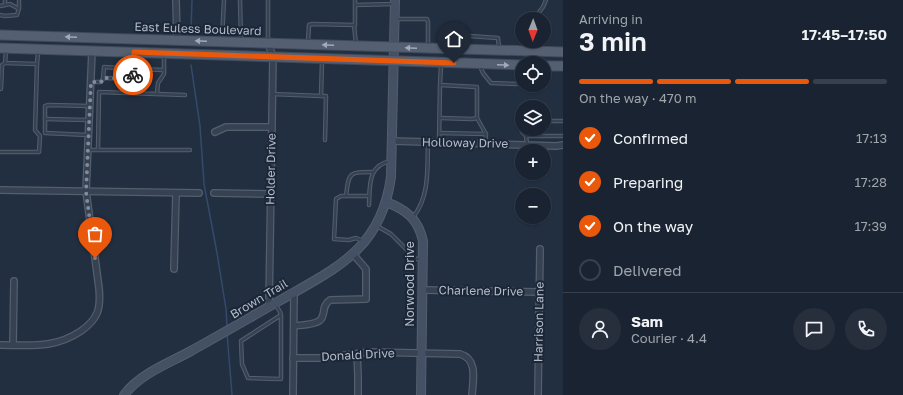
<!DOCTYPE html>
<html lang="en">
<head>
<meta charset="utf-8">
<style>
	body { margin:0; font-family:"Golos Text",sans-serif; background:#272f3d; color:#f1f3f6; height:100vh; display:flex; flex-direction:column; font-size:15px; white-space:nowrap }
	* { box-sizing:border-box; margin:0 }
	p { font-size:13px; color:#9fa4ab }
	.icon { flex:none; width:22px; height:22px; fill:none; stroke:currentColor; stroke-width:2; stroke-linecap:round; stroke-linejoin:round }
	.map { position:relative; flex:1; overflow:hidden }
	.side { display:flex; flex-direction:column; background:#1a2331; width:340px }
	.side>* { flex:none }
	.needle { width:26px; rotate:181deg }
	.controls { position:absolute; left:515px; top:12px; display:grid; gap:8px }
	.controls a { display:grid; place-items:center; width:36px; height:36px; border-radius:50%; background:#1a2331; box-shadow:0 1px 3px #0004,0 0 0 1px #38404d; font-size:20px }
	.pin { position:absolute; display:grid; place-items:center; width:34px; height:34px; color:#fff; margin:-41px -17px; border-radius:50% 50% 50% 0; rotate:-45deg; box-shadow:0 0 4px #0007 }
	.pin .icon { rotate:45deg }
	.courier { position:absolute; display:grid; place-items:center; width:40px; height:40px; margin:-20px; border:3px solid #ea580c; border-radius:50%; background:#fff; color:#222; box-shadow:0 1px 5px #0007 }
	.headline em { font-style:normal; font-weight:600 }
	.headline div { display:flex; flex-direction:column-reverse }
	.headline { display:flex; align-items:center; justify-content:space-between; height:68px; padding:0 16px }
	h1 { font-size:26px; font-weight:600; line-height:30px }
	.bar { display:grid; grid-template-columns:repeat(4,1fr); gap:6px 4px; align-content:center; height:48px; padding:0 16px }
	.bar i { height:5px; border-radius:3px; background:#38404d }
	.bar .active { background:#ea580c }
	.bar p { grid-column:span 4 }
	.line { display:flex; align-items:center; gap:10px; padding:0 16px; border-top:1px solid #38404d }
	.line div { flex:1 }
	.round { display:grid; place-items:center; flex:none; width:42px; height:42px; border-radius:21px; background:#272f3d }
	ol { padding:0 16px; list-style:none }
	li { display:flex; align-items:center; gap:12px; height:44px }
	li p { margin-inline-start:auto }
	li .icon { padding:4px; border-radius:50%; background:#ea580c; color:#fff; stroke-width:4 }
	li:last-child { color:#9fa4ab }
	li i { width:22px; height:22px; border:2px solid #38404d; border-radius:50% }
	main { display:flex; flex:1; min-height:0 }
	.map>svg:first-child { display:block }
</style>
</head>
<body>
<main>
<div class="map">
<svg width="563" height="395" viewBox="0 0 563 395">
	<rect width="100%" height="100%" fill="#222f41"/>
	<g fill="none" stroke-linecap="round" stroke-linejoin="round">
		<g stroke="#344a6a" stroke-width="1.5">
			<path d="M191,30L192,0"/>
			<path d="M191,65L200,126L204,184L217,253L226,309L227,327"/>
			<path d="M227,333L232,395"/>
		</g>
		<g stroke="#545f6e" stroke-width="4.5">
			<g id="lane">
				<path d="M240,0L241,40"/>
				<path d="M355,0V25"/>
				<path d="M5,5L10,4L19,9"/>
				<path d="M355,5L394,4"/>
				<path d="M0,6L5,5V0"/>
				<path d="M0,15L5,16L17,15L19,8V0"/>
				<path d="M395,19H427L428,22V46"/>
				<path d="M534,19L543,7L546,0"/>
				<path d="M222,39L224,0"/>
				<path d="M268,40V0"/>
				<path d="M308,42L309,25L312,24L354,25L356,44"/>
				<path d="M468,47V38L469,36L498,38L499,48"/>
				<path d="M530,49V41"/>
				<path d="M6,51L5,63L37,64L38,52"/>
				<path d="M441,65L440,85L477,87V118L486,134L485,143"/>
				<path d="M480,66L483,73L491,83L517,84L522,82"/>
				<path d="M104,78L133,79V69L164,70"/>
				<path d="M91,82H101L103,79L104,67L133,69V54"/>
				<path d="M0,89H1L2,65L5,63"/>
				<path d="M157,94L158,83L164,74V56"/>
				<path d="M272,94L321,96L322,61"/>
				<path d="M321,96H326L325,140"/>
				<path d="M440,118L472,119L477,118"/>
				<path d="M45,119L88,120"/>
				<path d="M544,121H563"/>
				<path d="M522,122V132L526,136L527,144"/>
				<path d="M439,133L486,134"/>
				<path d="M88,135L45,133V106L49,105L89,106"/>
				<path d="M526,136H563"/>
				<path d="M439,142L440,85"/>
				<path d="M88,150H190"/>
				<path d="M98,150L99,92L185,95"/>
				<path d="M0,152H39L40,136L35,130L37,64"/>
				<path d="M346,196C349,172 349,172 373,172"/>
				<path d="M369,205C370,187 367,165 391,161"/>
				<path d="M414,216C430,195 427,168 428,143"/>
				<path d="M377,226L391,234L416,259H421"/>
				<path d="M363,241L356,238L349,240L334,239L336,199L341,196H369"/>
				<path d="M276,305L280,312L281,315L241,341L242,364L248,378L281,379V315"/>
			</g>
		</g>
		<g stroke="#545f6e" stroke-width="8">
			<g id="street">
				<path d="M176,0L177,40"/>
				<path d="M268,43L273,57L269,306"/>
				<path d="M215,132L226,127H271"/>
				<path d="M392,141L556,146L563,145"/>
				<path d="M0,190L199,193"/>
				<path d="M214,193L270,194"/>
				<path d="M174,269L176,193"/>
				<path d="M423,290L539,292"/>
				<path d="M294,326C301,325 313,325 319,321C327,316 320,307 330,300L366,299V269L353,254"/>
				<path d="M0,345C31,345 54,349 81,331C98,319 101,309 99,288L86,191L92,51"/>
				<path d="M13,345L14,281"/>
				<path d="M357,354L358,375V395"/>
				<path d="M293,358H324L369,352L460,354C478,359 473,380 472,395"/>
				<path d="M293,395L294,292"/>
				<path d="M538,395L540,249"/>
			</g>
		</g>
		<g stroke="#545f6e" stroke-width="10">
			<g id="secondary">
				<path d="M386,202C407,210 418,219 423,241L421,395"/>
				<path d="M124,395C140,374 167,364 189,352C220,335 249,318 279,301C336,268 381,250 391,177L395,0"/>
			</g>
		</g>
		<g stroke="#404a5a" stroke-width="11">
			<g id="primary">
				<path d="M0,35L563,52"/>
				<path d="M0,48L522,65"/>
				<path d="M544,66H563"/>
			</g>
		</g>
		<use href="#lane" stroke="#364151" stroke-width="2.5"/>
		<use href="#street" stroke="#364151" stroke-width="5.5"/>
		<use href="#secondary" stroke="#445064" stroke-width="8"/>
		<use href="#primary" stroke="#546071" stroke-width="9"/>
	</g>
	<defs><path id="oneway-solid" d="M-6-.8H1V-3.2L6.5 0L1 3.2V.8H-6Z"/></defs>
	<g fill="#a0aab9">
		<use href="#oneway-solid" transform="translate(71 37) rotate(-178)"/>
		<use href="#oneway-solid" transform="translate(201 41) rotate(-178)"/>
		<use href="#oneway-solid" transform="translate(328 45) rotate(-178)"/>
		<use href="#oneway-solid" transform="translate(411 48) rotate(-178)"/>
		<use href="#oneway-solid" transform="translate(503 65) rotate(2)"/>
	</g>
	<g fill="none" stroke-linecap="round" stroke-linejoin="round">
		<path stroke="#808b9b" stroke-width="4" stroke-dasharray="0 7.2" d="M95,258L86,192L91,82H101L104,78L132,79L133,75"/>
		<path stroke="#ea580c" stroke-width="5" d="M133,75L134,52L454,63"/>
	</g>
	<g text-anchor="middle" stroke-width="4" stroke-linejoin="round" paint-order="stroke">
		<g font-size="12" fill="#b3bccb" stroke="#1b2636">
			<text transform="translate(198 29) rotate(2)" y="4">East Euless Boulevard</text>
			<text transform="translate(465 143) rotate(1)" y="4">Holloway Drive</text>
			<text transform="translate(271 169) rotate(-89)" y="4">Holder Drive</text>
			<text transform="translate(410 284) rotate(-90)" y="4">Norwood Drive</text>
			<text transform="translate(481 291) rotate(1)" y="4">Charlene Drive</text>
			<text transform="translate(259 299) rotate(-31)" y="4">Brown Trail</text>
			<text transform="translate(539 322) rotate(-89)" y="4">Harrison Lane</text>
			<text transform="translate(358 355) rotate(-3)" y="4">Donald Drive</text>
		</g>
	</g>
</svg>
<div class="controls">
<a><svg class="needle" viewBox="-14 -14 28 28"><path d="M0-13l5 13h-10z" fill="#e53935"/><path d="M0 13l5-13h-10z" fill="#9fa4ab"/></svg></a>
<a><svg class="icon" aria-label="locate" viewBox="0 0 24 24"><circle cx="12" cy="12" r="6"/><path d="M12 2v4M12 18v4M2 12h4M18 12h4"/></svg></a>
<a><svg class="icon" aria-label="layers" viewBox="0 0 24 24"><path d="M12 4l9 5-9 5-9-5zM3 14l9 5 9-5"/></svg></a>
<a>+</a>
<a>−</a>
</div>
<div class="pin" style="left:95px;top:258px;background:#ea580c"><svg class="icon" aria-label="bag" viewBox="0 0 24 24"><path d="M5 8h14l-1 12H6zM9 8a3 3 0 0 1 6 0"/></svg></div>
<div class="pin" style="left:454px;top:63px;background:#1f2937"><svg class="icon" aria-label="home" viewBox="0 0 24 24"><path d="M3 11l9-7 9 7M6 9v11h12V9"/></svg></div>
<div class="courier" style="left:133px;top:75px"><svg class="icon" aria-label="bike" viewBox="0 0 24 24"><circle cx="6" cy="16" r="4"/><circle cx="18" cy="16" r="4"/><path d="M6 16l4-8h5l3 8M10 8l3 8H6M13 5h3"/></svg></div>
</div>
<section class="side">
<div class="headline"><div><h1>3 min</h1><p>Arriving in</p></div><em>17:45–17:50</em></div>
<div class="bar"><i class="active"></i><i class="active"></i><i class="active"></i><i></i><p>On the way · 470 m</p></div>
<ol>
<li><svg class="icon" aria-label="check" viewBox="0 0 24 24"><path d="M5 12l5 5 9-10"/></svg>Confirmed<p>17:13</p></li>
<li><svg class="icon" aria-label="check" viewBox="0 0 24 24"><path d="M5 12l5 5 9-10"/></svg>Preparing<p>17:28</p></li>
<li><svg class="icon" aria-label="check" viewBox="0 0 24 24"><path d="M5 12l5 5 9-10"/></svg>On the way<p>17:39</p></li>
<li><i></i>Delivered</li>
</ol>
<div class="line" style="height:72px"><a class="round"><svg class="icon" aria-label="person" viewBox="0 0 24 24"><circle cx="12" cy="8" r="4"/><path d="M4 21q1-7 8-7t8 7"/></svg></a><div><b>Sam</b><p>Courier · 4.4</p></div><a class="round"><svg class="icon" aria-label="chat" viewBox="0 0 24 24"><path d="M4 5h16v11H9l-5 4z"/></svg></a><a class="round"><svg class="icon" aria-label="phone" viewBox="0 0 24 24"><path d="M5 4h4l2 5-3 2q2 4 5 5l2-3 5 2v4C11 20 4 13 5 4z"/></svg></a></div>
</section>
</main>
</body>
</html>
